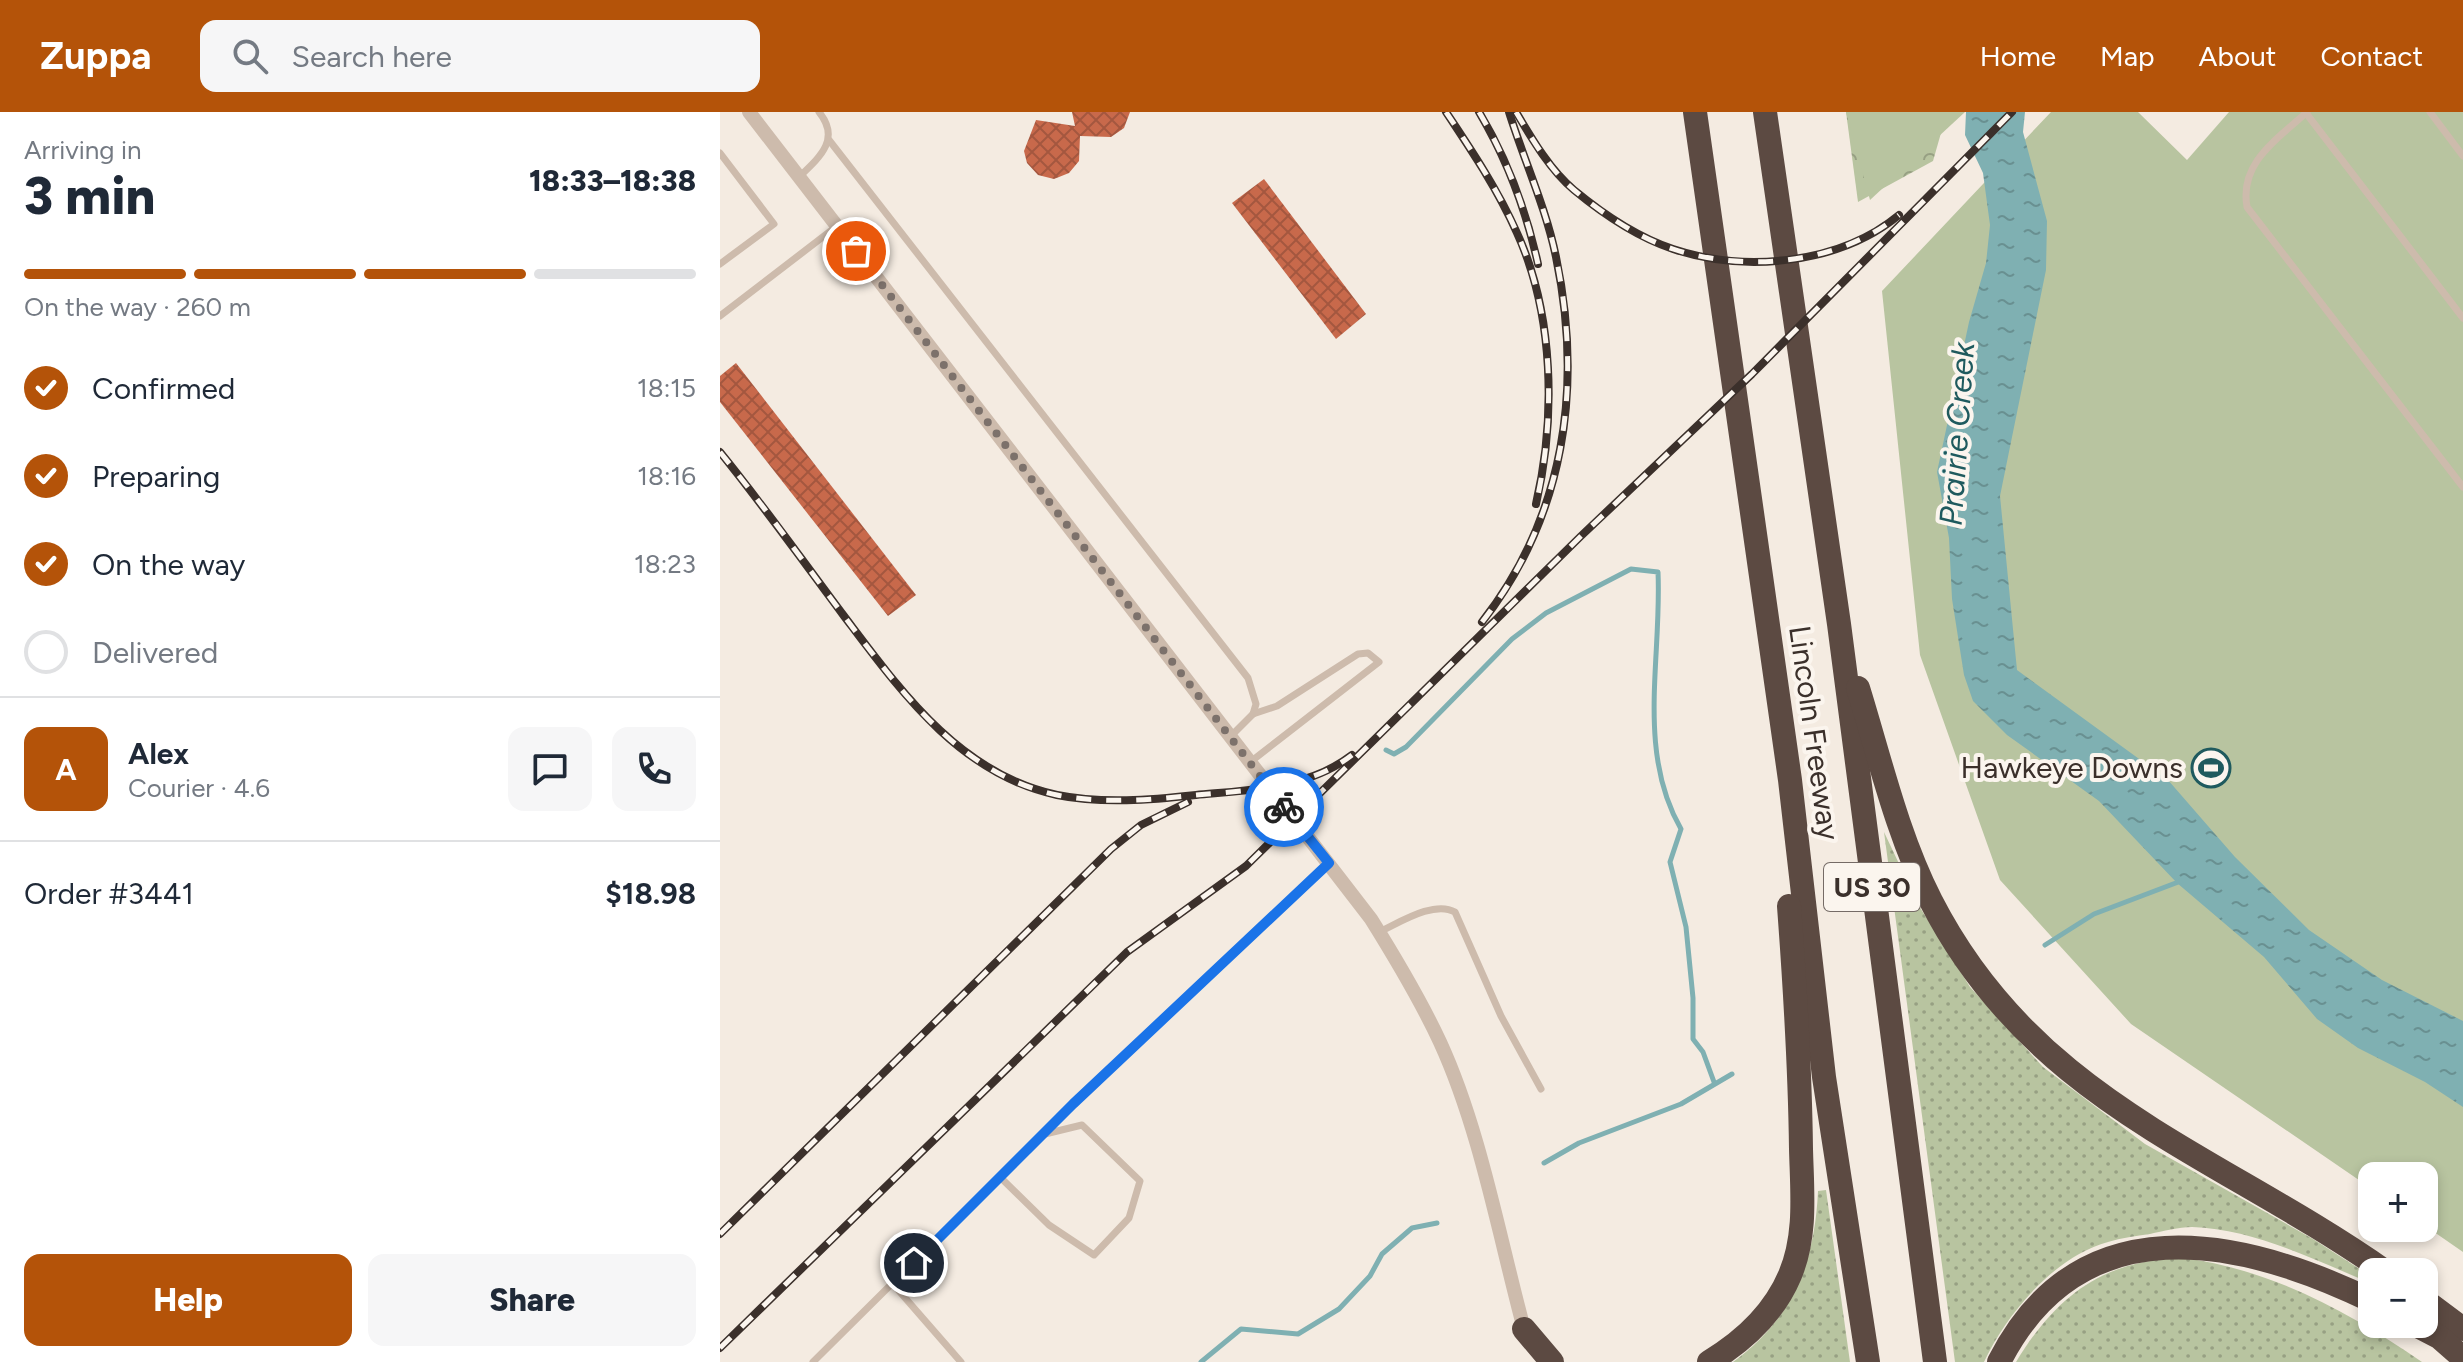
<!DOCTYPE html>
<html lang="en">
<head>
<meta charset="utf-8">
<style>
	body { margin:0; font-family:Figtree,sans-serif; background:#f6f6f7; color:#1f2937; height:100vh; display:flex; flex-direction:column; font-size:30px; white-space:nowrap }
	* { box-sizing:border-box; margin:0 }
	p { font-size:26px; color:#747a83 }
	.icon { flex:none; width:44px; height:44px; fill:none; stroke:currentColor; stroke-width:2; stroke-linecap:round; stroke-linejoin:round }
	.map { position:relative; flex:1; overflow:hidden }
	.panel { display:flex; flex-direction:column; background:#fff; width:720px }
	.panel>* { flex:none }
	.buttons { position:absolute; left:1638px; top:1050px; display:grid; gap:16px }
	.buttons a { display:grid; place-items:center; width:80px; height:80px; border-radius:16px; background:#fff; box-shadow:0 4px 12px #0003; font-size:40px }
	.pin { position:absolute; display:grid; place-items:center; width:68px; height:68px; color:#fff; margin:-34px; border:4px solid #fff; border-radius:50%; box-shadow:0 2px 8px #0007 }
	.courier { position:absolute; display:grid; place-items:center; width:80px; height:80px; margin:-40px; border:6px solid #1a73e8; border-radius:50%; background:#fff; color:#222; box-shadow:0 2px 10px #0007 }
	.summary em { font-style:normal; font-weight:800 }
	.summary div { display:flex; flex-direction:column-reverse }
	.summary { display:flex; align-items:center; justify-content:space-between; height:136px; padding:0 24px }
	h1 { font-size:52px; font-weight:800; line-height:60px }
	.bar { display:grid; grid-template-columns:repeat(4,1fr); gap:12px 8px; align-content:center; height:96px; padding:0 24px }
	.bar i { height:10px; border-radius:6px; background:#e0e1e3 }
	.bar .active { background:#b45309 }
	.bar p { grid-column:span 4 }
	.line { display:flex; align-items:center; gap:20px; padding:0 24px; border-top:2px solid #e0e1e3 }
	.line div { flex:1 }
	.round { display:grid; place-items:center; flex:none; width:84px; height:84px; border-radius:16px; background:#f6f6f7 }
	ol { padding:0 24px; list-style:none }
	li { display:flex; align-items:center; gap:24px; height:88px }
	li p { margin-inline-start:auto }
	li .icon { padding:8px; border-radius:50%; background:#b45309; color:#fff; stroke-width:4 }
	li:last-child { color:#747a83 }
	li i { width:44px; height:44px; border:4px solid #e0e1e3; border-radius:50% }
	.button { display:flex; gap:16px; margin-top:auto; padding:16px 24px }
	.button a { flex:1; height:92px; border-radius:16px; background:#b45309; color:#fff; font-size:32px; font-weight:800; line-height:92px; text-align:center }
	.button a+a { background:#f6f6f7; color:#1f2937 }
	header { display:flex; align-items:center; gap:48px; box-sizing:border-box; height:112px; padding:0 40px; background:#b45309; color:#fff }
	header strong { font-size:38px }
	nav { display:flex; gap:44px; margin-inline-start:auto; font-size:28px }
	.search { width:560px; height:72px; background:#f6f6f7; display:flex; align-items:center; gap:20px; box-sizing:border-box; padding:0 28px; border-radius:16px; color:#747a83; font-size:30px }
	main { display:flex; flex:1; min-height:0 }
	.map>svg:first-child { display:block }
</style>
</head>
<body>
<header>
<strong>Zuppa</strong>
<div class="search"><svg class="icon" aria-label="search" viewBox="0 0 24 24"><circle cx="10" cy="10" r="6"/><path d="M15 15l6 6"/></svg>Search here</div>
<nav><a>Home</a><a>Map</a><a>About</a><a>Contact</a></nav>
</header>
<main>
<section class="panel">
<div class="summary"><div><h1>3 min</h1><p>Arriving in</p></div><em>18:33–18:38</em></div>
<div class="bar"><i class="active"></i><i class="active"></i><i class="active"></i><i></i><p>On the way · 260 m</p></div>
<ol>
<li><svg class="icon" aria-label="check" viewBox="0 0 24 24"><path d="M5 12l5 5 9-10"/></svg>Confirmed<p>18:15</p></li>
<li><svg class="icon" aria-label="check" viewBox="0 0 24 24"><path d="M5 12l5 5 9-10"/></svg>Preparing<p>18:16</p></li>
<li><svg class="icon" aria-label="check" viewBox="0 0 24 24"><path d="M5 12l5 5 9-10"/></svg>On the way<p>18:23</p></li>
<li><i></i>Delivered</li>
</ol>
<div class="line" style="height:144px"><b class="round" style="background:#b45309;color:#fff">A</b><div><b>Alex</b><p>Courier · 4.6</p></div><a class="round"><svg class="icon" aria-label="chat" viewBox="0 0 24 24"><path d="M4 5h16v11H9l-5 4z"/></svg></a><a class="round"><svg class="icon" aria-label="phone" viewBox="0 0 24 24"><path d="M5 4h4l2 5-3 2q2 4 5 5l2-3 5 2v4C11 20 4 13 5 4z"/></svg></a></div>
<div class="line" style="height:104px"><div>Order #3441</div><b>$18.98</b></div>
<div class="button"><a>Help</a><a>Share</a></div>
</section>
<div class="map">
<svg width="1743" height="1250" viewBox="0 0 1743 1250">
	<defs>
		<pattern id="grass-dots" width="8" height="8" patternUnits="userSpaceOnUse" patternTransform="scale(2)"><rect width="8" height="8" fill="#b8c4a0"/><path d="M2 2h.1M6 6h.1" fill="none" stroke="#97a083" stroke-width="1.8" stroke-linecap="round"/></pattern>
		<pattern id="forest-crowns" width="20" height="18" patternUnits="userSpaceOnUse" patternTransform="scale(2)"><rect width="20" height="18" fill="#b8c4a0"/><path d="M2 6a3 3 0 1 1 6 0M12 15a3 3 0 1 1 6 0" fill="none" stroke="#97a083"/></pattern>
		<pattern id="water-ripples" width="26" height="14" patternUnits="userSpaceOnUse" patternTransform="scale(2)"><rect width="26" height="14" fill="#7fb0b2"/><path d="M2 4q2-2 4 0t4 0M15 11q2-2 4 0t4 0" fill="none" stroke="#699091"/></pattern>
		<pattern id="building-cross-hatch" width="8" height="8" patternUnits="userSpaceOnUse" patternTransform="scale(2)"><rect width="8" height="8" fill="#c8694b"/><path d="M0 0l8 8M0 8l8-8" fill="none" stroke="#a4573f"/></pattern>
	</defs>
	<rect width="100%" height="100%" fill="#f4ebe1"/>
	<g fill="url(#grass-dots)">
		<path d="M1164,720L1199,794L1250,875L1323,955L1425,1032L1593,1127L1652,1165V1172C1596,1148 1534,1117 1472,1115C1459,1115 1443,1119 1430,1122C1416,1124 1401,1126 1388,1130C1334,1145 1287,1201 1264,1250H1235Z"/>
		<path d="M1106,1078L1130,1250H1013C1072,1208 1095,1150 1098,1079Z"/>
		<path d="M1462,1146C1549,1156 1631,1201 1702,1250H1296C1336,1184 1383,1148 1462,1146Z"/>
	</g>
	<path fill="url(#forest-crowns)" d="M1126,0H1227L1213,49L1138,90Z"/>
	<g fill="#b8c4a0">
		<path d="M1126,0H1245L1150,88Z"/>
		<path d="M1331,0H1418L1467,48L1509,0H1743V1140L1704,1113V1064H1652V1077L1411,912L1280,768L1200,543L1162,179Z"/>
	</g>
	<path fill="url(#water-ripples)" d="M1246,0H1305L1303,20L1327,109L1326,158L1280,384L1297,558L1448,668L1515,745L1589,818L1662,868L1743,909V995L1705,970L1638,936L1597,907L1544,845L1457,771L1379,689L1287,623L1253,589L1244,563L1232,487L1229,426L1217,360L1249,210L1266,151L1270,113L1263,61L1245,23Z"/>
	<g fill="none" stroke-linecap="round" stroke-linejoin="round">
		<g stroke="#7fb0b2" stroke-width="5">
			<path d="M666,638L674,642L686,635L792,527L826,501L911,457L938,460C942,546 916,639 961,717L950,750L966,815L973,886V927L983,940L994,970"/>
			<path d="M1325,833L1374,802L1461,769"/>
			<path d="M824,1051L859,1031L961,992L1012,962"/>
			<path d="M481,1250L521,1217L578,1222L619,1197L650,1164L662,1142L692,1116L717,1111"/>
		</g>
	</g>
	<g fill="url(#building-cross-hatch)">
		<path d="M352,0H410L404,16L391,25L360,24L359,49L349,61L334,67L318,63L307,51L304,39L316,8L355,14Z"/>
		<path d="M544,67L646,202L616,227L512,91Z"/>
		<path d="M16,251L196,483L168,504L0,290V264Z"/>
	</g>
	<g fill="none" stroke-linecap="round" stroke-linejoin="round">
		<g stroke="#cdbbac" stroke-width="7">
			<path d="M1587,0C1558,27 1519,50 1527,95L1743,375"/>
			<path d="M1710,0L1743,44"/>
			<path d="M1586,1L1743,206"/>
			<path d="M109,28L528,566L536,592L533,602"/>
			<path d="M0,41L54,112L0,152"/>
			<path d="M79,65C100,45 121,27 99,0"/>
			<path d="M0,204L117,114"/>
			<path d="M510,625L533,602L557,594L638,542L648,541L659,550L529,651"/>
			<path d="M659,820C679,811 714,788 735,800L781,904L821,977"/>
			<path d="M280,1065L329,1113L374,1143L409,1106L420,1069L362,1013L325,1022"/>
			<path d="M173,1172L241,1250"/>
			<path d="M93,1250L353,992L608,752"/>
		</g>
		<path stroke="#cdbbac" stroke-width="14" d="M29,0L651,807C676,847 700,887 720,930C760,1017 779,1124 804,1217"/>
		<g stroke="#5c4a42" stroke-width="24">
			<path d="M975,0L1070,668L1104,965L1148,1250"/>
			<path d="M1045,0L1119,512L1215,1250"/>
			<path d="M1138,576C1160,647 1177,722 1211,789C1314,990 1495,1040 1666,1160"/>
			<path d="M1704,1188L1743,1217"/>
			<path d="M1694,1212L1719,1225L1743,1246"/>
			<path d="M804,1217L832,1250"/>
			<path d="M989,1250C1024,1229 1054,1201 1070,1163C1087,1123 1082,1079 1081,1037C1080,955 1075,875 1069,794"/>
			<path d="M1279,1250C1359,1092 1518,1124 1652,1189"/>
		</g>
		<g stroke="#3b302b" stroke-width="8">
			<g id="rail">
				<path d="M726,0C752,39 778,78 797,121C834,202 836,306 816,392"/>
				<path d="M759,0C787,47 806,98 818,152"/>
				<path d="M796,0C812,27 830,58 854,78C883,102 917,125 953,137C1026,161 1120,152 1179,103"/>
				<path d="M0,340C43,393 83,449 124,504C180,578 239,662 337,683C382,692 431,688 476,683C529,678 588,677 632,643"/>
				<path d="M762,510C845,404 863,275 836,145C826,96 804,48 789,0"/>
				<path d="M0,1122L391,737L421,713L468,690"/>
				<path d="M0,1236L407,840L526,754L861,424L1032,262L1292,0"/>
			</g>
		</g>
		<use href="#rail" stroke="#fbf5ee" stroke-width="5" stroke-dasharray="15" stroke-linecap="butt"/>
	</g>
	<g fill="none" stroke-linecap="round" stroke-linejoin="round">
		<path stroke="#7c716b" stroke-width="8" stroke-dasharray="0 14.4" d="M136,139L564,695"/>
		<path stroke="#1a73e8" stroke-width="10" d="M194,1151L353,992L609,751L564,695"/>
	</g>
	<defs>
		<g id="stadium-ring" transform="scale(2)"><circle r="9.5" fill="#fbf5ee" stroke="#1f5a5e" stroke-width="1.5"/><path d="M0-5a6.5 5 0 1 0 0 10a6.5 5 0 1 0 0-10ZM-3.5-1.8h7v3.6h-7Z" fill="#1f5a5e"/></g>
	</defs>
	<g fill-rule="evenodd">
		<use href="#stadium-ring" x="1491" y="656"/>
	</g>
	<g text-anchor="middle" stroke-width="8" stroke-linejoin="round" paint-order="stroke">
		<rect fill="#fbf5ee" stroke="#756b66" stroke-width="2" x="1104" y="751" width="96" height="48" rx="6"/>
		<g font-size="28" font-weight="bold" fill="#3b302b">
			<text x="1152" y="785">US 30</text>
		</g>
		<g font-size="30" fill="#3b302b" stroke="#fbf5ee">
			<text transform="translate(1094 621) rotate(82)" y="10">Lincoln Freeway</text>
		</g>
		<g font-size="30" fill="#3b302b" stroke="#fbf5ee" text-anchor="end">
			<text x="1463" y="666">Hawkeye Downs</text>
		</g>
		<g font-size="32" font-style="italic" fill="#1f5a5e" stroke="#fbf5ee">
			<text transform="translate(1237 322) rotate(-86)" y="11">Prairie Creek</text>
		</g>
	</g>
</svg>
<div class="buttons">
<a>+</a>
<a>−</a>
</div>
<div class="pin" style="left:136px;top:139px;background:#ea580c"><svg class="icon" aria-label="bag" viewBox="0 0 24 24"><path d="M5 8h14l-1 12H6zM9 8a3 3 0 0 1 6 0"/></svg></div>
<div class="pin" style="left:194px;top:1151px;background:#1f2937"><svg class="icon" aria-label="home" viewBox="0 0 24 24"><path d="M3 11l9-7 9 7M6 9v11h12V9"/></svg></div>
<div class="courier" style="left:564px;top:695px"><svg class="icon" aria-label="bike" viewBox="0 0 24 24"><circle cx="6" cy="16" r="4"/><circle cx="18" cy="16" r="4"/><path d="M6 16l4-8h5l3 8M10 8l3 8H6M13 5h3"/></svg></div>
</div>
</main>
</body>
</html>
